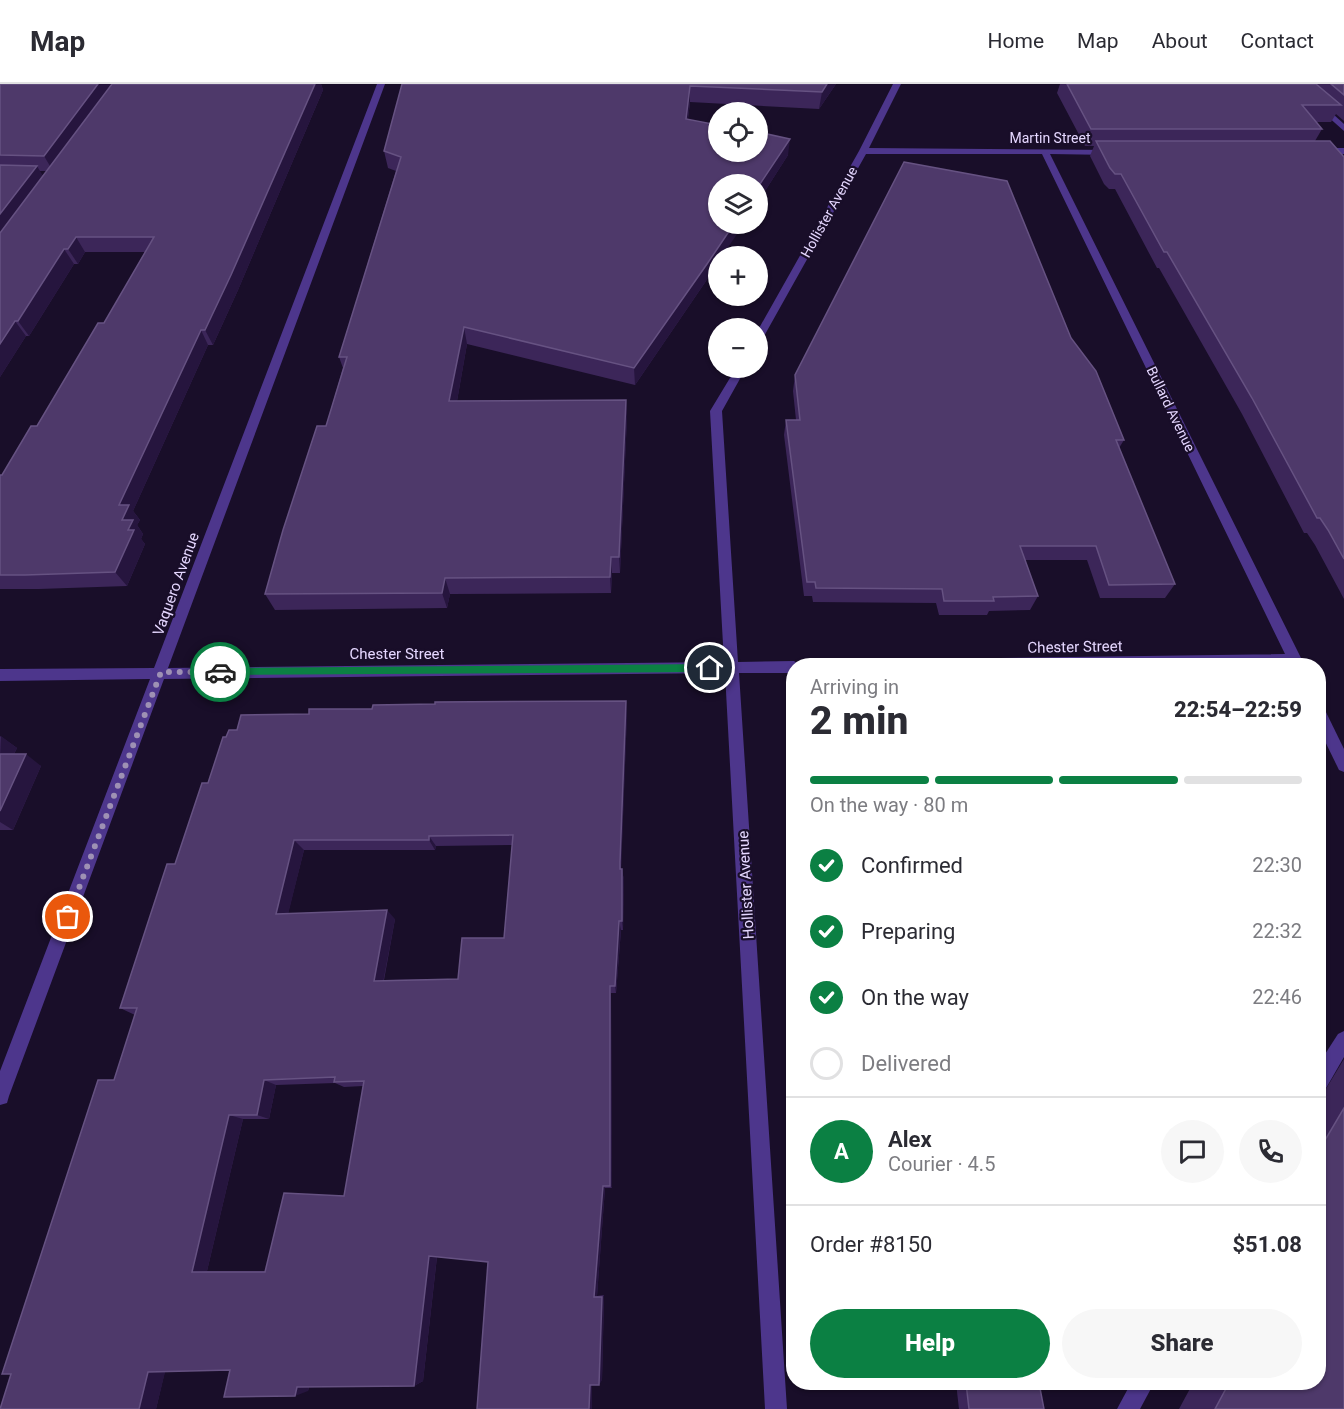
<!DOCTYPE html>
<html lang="en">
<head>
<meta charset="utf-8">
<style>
	body { margin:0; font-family:Roboto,sans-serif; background:#f7f7f7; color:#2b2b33; height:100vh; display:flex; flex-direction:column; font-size:22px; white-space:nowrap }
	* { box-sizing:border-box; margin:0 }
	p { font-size:20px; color:#7c7c81 }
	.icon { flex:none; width:33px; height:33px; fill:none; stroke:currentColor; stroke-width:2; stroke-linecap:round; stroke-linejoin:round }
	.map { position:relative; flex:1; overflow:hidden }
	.drawer { position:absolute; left:786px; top:574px; width:540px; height:732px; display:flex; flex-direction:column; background:#fff; border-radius:24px; box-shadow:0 2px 4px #0004 }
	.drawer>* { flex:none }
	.controls { position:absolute; left:708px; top:18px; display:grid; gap:12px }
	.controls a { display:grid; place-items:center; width:60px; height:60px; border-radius:50%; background:#fff; box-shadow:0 2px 4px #0004; font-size:30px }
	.pin { position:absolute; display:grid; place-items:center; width:51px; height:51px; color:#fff; margin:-26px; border:3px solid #fff; border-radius:50%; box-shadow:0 2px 6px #0007 }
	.courier { position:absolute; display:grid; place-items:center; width:60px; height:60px; margin:-30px; border:4px solid #0b8043; border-radius:50%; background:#fff; color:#222; box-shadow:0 2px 8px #0007 }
	.overview em { font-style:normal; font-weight:800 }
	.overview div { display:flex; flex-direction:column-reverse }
	.overview { display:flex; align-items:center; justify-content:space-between; height:102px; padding:0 24px }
	h1 { font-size:39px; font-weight:800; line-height:45px }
	.bar { display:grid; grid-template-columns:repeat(4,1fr); gap:9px 6px; align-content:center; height:72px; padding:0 24px }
	.bar i { height:8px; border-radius:4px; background:#e1e1e2 }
	.bar .selected { background:#0b8043 }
	.bar p { grid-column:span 4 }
	.line { display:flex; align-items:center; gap:15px; padding:0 24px; border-top:2px solid #e1e1e2 }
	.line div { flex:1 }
	.round { display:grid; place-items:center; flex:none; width:63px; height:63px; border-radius:32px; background:#f7f7f7 }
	ol { padding:0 24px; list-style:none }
	li { display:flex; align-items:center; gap:18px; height:66px }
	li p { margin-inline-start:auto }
	li .icon { padding:6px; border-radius:50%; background:#0b8043; color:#fff; stroke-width:4 }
	li:last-child { color:#7c7c81 }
	li i { width:33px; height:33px; border:3px solid #e1e1e2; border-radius:50% }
	.primary-button { display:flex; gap:12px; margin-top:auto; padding:12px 24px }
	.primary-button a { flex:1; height:69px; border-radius:36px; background:#0b8043; color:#fff; font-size:24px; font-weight:800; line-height:69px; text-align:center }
	.primary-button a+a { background:#f7f7f7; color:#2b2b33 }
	header { display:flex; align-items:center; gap:36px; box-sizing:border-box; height:84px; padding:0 30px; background:#fff; border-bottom:2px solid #e1e1e2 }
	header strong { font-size:28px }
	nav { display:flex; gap:33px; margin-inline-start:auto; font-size:21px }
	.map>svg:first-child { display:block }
</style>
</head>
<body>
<header>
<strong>Map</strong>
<nav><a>Home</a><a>Map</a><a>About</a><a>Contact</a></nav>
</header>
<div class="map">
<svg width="1344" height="1325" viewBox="0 0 1344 1325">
	<rect width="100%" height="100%" fill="#190e29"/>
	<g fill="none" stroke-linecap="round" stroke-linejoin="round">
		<g fill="#4d368c" fill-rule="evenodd">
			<path d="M1344,947V973L1325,1006L1318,1008V981L1338,950Z"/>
			<path d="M1131,1299H1154L1140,1325H1117Z"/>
		</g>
		<g fill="#4d368c" fill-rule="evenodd">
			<path d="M377,0H385L168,584L724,578L710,327L736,284H746L722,327L738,578L794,577L801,582H794V589H739L787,1325H765L725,589L164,595L9,1012L7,1019L0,1021V987L150,595L0,597V585L154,584Z"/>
			<path d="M893,0H901L869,64L1115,66L1116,68L1112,71L1050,70L1305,582H847L849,578L854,576L1285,570L1042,70H866L763,254L758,257V246L859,67Z"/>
			<path d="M1291,0H1300L1344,40V47Z"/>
			<path d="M1344,64V70H1319L1315,67L1319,64Z"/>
			<path d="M1318,620L1323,622L1344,665V688L1339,686L1318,643Z"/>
		</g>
	</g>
	<g fill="#3c2659" fill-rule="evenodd">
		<path d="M0,0H321L323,6L238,206L213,261H208L133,427L140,436L137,441L143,450L141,455L145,460L127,502L39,505H0V391H2L37,342L104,239L145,168H85L78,180H74L29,252H26L0,293ZM39,87H47L43,92Z"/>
		<path d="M402,0H836L819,25L690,18L688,35L788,71L758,118V100L706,197L635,301L467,260L457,317L626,316L627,333L620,489H612L611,509L450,510L447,524L275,526L265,510L326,342L343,284L339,273L396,87L388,84L384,67Z"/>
		<path d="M1060,0H1344V37L1336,30L1331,38H1317L1322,45L1315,57L1344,73V515L1315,461L1307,449H1304L1242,330L1159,184H1157L1115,105H1109L1104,100L1090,72L1094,62H1085L1057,9Z"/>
		<path d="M1071,254L1124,356L1119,364L1175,500L1165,514H1100L1087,476H1025L1038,512L1030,526L989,527L987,531H939L936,519L813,518L812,512H804L784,351L786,336H796L793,307L795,291Z"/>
		<path d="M627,629L621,785L624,795L623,846H621L616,909H611L612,1104H605L597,1212L604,1211L602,1296L592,1301V1325H477L488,1178L437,1173L423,1297L414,1302L309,1303L308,1307L230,1286L165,1287L156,1325H0L114,996L135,931L120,924L208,699ZM512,761L504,854L458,895L384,896L395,835L288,829L304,766H435L436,762ZM335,999L344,1003L363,1002L344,1112L265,1187H207L243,1035H269L276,1001Z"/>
		<path d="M0,652L17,664L14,670L41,682L13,746H0Z"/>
		<path d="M1344,975V1325H1179L1193,1299H1318V1018Z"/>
		<path d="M956,1299H1039L1044,1325H959Z"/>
	</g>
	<g fill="#26153e">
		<path d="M98,0H116L53,87L44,72Z"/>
		<path d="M315,0H321L323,6L238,206L213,261L205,246Z"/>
		<path d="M827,0H836L819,25L822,8Z"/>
		<path d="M690,2V18L686,51V35Z"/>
		<path d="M790,55L788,71L758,118V103Z"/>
		<path d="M37,82L46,97L0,158V130Z"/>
		<path d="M734,140H744L722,172H718V178L706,197L635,301L634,284Z"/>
		<path d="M76,153L85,168L78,180L68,165Z"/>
		<path d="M64,165L74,180L29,252L18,237Z"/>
		<path d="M15,237L26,252L0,293V260Z"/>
		<path d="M464,243L467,260L454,334L449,317Z"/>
		<path d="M201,246L208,261L133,427L140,436L137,441L143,450L141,455L145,460L127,502L115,488L122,436L119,421Z"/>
		<path d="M626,316L627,333L620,489L619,473Z"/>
		<path d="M611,473L612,489L611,509L610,493Z"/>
		<path d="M445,494L450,510L447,524L442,509Z"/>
		<path d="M626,617L627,629L621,788L620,778Z"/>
		<path d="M1,652L17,664L8,682L0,675Z"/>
		<path d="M26,670L41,682L13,746L0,738V727Z"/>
		<path d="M429,752L436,762L435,766L429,756Z"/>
		<path d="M294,756L304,766L286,839L276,830Z"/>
		<path d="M622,785L624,795L623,846L622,837Z"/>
		<path d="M387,826L395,835L382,904L374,897Z"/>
		<path d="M619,837L621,846L616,909L615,902Z"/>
		<path d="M610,902L611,909L612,1104L610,1102Z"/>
		<path d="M264,996L276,1001L269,1035L257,1031Z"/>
		<path d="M229,1031L243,1035L207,1187L192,1188Z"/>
		<path d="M603,1102L605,1104L597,1212L594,1213Z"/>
		<path d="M429,1172H437L423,1297L414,1302Z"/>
		<path d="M604,1211L602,1296L599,1301L602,1213Z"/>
		<path d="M166,1284L156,1325H139L148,1288Z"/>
		<path d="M592,1296V1325H589L590,1301Z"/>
		<path d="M310,1298L308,1307L295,1312L297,1303Z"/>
	</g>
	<g fill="#4e396a" stroke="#665282" stroke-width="1.5" fill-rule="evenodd">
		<path d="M0,0H98L44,72L0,71Z"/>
		<path d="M112,0H315L231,191L205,246H201L119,421H129L122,436H133L128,446H134L115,488L25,491H0V391H2L31,342H37L98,239H104L154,153H76L68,165H64L18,237H15L0,260V149Z"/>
		<path d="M402,0H827L822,8L690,2L686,35L718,41V68H758V48L790,55L758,103V100H718V140H734L707,180L634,284L464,243L449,317L626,316L619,473H611L610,493L445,494L442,509L265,510L283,446L317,342H326L347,273H339L401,73L384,67Z"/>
		<path d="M1067,0H1316L1341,21H1302L1322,45H1091Z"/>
		<path d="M1331,0H1344V11Z"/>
		<path d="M1096,57H1330L1344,73V475L1328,446L1320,434H1317L1252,314L1167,168H1164L1121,90H1115L1110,84Z"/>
		<path d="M904,78L1007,97L1071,254L1096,287L1124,356H1116L1175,500L1109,501L1096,462H1020L1038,512L993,513L994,517H944L942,505L816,504L815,498H807L786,336H800L795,291Z"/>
		<path d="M0,81L37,82L0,130Z"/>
		<path d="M626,617L620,778V785H622V837H619L615,902H610V1102H603L594,1213H602L599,1301H590L589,1325H477L488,1178L429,1172L414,1302L297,1303L295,1312L224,1313L230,1286L148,1288L139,1325H0L11,1290H2L98,996H114L137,924H120L167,780H175L202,699H208L223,653H226L229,646H237L241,631L309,630V625H372L373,621L435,620V618ZM513,751L504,854H462L458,895L374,897L387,826L276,830L294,756H429V752ZM335,993L334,998L364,997L344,1112L284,1109L265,1188H192L229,1031H257L264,996Z"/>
		<path d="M0,670H26L0,727Z"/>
		<path d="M1344,1024V1325H1215L1229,1299H1318V1068Z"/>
		<path d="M907,1299H939L907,1300Z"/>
		<path d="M966,1299H1039L1044,1325H969Z"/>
	</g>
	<path fill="#0b8043" d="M710,580L714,584L710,588L220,591L215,588L220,584Z"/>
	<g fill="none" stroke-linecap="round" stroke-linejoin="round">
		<path stroke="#9e91b4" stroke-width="6" stroke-dasharray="0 10.8" d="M68,833L161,588H220"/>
	</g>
	<g text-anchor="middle" stroke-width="4.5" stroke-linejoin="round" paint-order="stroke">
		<g font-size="14" fill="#e5d7ff" stroke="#190e29">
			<text x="1050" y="59">Martin Street</text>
			<text transform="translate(829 128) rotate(-61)" y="5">Hollister Avenue</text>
			<text transform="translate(1171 325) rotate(64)" y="5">Bullard Avenue</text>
		</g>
		<g font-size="15" fill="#e5d7ff" stroke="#190e29">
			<text transform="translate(176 500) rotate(-70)" y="5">Vaquero Avenue</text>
			<text transform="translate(1075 563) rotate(-1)" y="5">Chester Street</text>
			<text x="397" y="575">Chester Street</text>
			<text transform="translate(746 801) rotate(-93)" y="5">Hollister Avenue</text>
		</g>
	</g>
</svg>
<div class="controls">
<a><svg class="icon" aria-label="locate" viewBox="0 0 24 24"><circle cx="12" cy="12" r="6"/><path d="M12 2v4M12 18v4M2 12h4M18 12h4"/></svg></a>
<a><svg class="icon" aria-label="layers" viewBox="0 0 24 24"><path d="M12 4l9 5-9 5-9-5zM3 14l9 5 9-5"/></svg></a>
<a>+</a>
<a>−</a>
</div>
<div class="pin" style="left:68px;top:833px;background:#ea580c"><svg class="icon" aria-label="bag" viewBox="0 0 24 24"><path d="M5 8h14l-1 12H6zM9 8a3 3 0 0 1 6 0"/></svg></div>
<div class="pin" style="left:710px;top:584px;background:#1f2937"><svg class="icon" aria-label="home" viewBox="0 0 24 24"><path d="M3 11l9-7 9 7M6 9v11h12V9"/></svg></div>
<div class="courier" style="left:220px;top:588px"><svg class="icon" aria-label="car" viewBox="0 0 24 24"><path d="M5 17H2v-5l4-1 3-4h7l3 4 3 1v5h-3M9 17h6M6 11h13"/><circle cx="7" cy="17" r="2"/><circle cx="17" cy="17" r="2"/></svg></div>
<section class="drawer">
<div class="overview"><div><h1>2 min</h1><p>Arriving in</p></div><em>22:54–22:59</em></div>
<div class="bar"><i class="selected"></i><i class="selected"></i><i class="selected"></i><i></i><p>On the way · 80 m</p></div>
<ol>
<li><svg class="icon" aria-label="check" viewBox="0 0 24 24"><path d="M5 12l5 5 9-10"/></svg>Confirmed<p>22:30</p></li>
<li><svg class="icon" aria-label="check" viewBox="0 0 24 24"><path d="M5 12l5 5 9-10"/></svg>Preparing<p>22:32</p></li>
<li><svg class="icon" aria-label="check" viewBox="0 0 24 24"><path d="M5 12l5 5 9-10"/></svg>On the way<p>22:46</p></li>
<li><i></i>Delivered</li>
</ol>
<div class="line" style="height:108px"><b class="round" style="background:#0b8043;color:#fff">A</b><div><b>Alex</b><p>Courier · 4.5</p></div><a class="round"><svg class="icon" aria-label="chat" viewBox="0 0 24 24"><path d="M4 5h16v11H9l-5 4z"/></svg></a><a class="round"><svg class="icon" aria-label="phone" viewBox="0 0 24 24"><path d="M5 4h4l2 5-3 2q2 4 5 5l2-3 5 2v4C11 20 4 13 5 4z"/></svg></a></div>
<div class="line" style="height:78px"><div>Order #8150</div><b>$51.08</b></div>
<div class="primary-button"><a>Help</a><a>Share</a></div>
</section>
</div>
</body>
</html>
